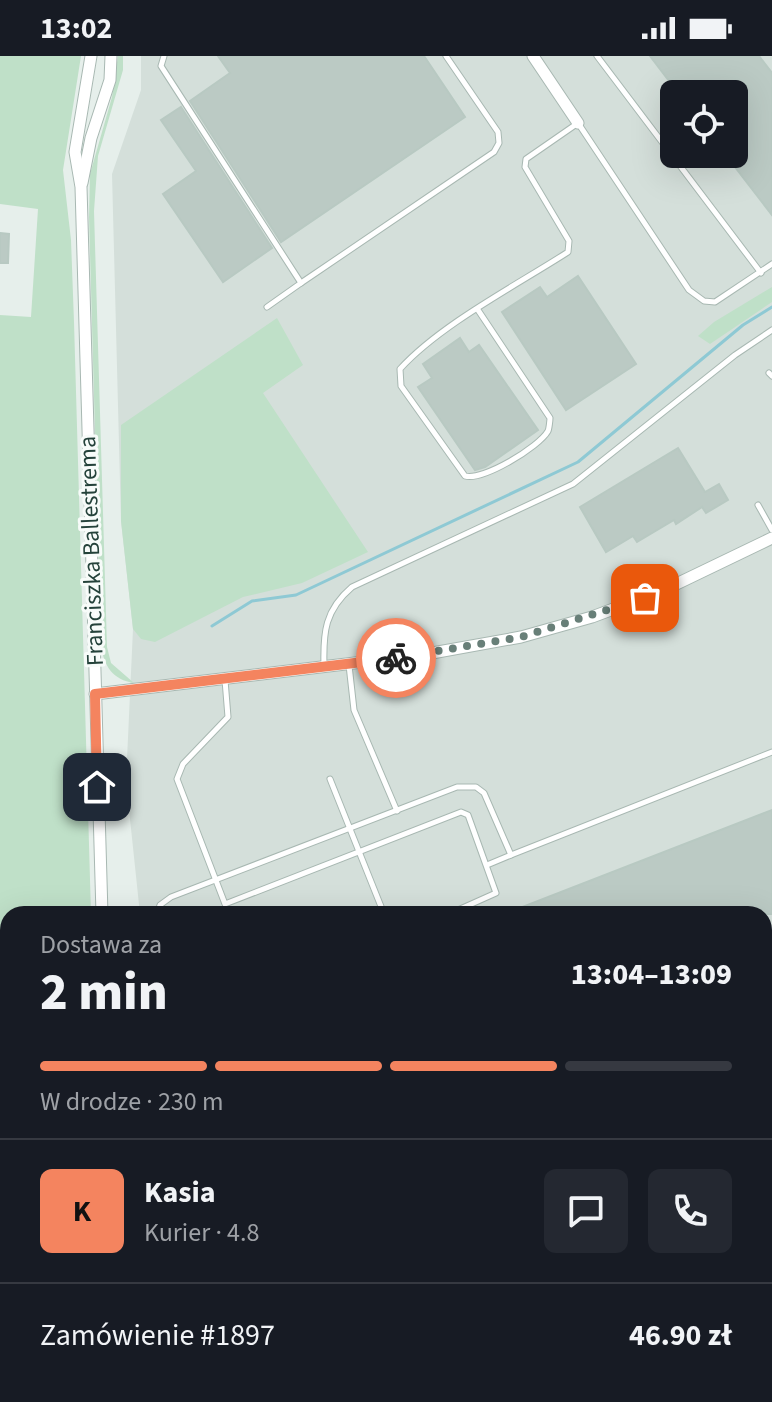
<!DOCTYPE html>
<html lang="pl">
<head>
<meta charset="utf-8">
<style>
	body { margin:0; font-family:"Source Sans 3",sans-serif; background:#242831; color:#f1f3f6; height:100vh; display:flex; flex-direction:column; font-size:30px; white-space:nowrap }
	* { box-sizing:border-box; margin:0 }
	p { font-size:26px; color:#9ea1a6 }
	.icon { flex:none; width:44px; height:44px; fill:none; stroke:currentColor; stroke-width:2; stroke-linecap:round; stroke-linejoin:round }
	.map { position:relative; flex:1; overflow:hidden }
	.panel { position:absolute; left:0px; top:850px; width:772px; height:496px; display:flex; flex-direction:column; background:#171b24; border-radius:24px 24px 0 0; box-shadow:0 8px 32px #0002 }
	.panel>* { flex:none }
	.fabs { position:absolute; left:660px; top:24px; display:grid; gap:16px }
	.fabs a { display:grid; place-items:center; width:88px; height:88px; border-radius:12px; background:#171b24; box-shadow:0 8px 32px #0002; font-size:40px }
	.pin { position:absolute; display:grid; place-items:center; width:68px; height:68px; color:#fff; margin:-34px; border-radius:16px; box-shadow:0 4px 12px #0006 }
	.courier { position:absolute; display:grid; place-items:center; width:80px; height:80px; margin:-40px; border:6px solid #f4845f; border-radius:50%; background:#fff; color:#222; box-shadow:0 2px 10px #0007 }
	.head em { font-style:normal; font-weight:800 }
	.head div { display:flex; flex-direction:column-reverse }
	.head { display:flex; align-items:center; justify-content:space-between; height:136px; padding:0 40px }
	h1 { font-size:52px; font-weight:800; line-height:60px }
	.bar { display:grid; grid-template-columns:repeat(4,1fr); gap:12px 8px; align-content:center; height:96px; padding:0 40px }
	.bar i { height:10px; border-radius:6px; background:#363941 }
	.bar .on { background:#f4845f }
	.bar p { grid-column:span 4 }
	.line { display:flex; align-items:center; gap:20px; padding:0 40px; border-top:2px solid #363941 }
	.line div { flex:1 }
	.round { display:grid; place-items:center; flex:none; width:84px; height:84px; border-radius:12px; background:#242831 }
	.status { display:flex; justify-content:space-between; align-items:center; height:56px; padding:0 40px; background:#171b24; direction:ltr }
	.status svg { height:22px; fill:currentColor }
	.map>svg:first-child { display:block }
</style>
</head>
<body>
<div class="status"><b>13:02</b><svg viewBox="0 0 49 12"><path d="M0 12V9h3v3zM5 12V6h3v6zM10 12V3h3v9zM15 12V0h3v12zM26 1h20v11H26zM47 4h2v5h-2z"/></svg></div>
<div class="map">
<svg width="772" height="1346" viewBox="0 0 772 1346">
	<rect width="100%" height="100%" fill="#e6efeb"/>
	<g fill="#d4dfda" fill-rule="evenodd">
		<path d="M141,0H772V1155L764,1158V858H140L126,725L133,573L121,465L112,118L141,34ZM674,38H734V98H674Z"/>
		<path d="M0,1110L8,1114V1338H100L101,1346H0Z"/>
		<path d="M218,1338H286L266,1346H225Z"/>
	</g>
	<g fill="#bfe0c8">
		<path d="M0,0H81L63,114L71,184L74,266L91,858H8V1114L0,1110V259L31,261L38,153L0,148Z"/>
		<path d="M118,0H123V14L98,100L94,155L107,591L111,607L134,627C113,624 104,610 101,590L89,161L90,118L112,41Z"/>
		<path d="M772,231V246L710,288L698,280L714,266Z"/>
		<path d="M277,262L303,309L263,337L368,496L302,527L243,541L155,586L141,583L133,573L121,465V369Z"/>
		<path d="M772,1215V1346H448L468,1338H764V1218Z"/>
	</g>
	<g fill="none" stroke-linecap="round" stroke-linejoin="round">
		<g stroke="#8ec9d4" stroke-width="3">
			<path d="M212,570L252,545L296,539L578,406L743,269L772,251"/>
			<path d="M0,1119L8,1124"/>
		</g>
	</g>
	<g fill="#bbcac4" stroke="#b8c9c2" stroke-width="2">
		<path d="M218,0H424L465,61L281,186L190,45L230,17Z"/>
		<path d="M650,0H759L772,17V159L725,98H734V38H679Z"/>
		<path d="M181,51L272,192L223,226L163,138L196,115L161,64Z"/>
		<path d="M0,177L9,178L8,207H0Z"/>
		<path d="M578,220L636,308L566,354L502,256L540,231L547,241Z"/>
		<path d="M460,282L469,296L479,289L538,374L485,411L475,414L418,331L432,322L423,308Z"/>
		<path d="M678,392L705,436L719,428L728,444L706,457L702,451L676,468L674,464L637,486L633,480L606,496L580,451Z"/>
		<path d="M772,754V858H508L507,857Z"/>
	</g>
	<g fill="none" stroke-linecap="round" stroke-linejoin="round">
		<g stroke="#a8b8b2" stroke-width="7">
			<g id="lane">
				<path d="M164,0L161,10L301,227L267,251"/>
				<path d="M597,0L761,217"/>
				<path d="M301,227L494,96L499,87L498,76L446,0"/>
				<path d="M478,254L550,362C550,364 549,373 548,375C539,391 483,425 465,420L401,330L400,313C441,268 517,229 568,196L569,185L525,111L526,103L578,67L689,234L704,245L715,246L772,208"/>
				<path d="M769,317L772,320"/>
				<path d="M758,449L772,474"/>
				<path d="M349,609L354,654L397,755"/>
				<path d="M324,610C323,576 325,554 352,531L573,428L735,299L772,274"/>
				<path d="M225,624L228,661L183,708L177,723L225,848L461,756L468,759L496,837L449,858"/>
				<path d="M330,723L384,858"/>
				<path d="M487,809L511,799"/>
				<path d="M157,858L160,849L171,841L457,731H476L484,737L511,799L772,696"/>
				<path d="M764,1119L772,1116"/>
			</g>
		</g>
		<g stroke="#a8b8b2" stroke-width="13">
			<g id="street">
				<path d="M91,0L75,96L81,131L102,858"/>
				<path d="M533,0L578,67"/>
				<path d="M82,127L91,82L110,24L111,0"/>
				<path d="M95,638L421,599L521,581L592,561L664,534L772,482"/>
				<path d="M122,1338L123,1346"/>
				<path d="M144,1338L146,1346"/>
			</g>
		</g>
		<g stroke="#a4bbb3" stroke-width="18">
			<g id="secondary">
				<path d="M764,1183L772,1180"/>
				<path d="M355,1346L377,1338"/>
			</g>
		</g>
		<use href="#lane" stroke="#fff" stroke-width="5"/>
		<use href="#street" stroke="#fff" stroke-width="11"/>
		<use href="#secondary" stroke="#fff" stroke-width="16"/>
	</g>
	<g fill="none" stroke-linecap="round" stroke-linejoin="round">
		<path stroke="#687f78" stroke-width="8" stroke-dasharray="0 14.4" d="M396,602L521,581L645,542"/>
		<path stroke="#f4845f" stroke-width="10" d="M97,731L95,638L396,602"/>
	</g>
	<g text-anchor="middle" stroke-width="6" stroke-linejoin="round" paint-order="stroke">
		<g font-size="24" fill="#24423a" stroke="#f7fbf9">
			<text transform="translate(91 495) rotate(-92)" y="8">Franciszka Ballestrema</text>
		</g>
	</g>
</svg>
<div class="fabs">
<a><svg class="icon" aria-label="locate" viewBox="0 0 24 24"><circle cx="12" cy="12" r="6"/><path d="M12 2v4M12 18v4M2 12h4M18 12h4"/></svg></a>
</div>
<div class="pin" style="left:645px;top:542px;background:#ea580c"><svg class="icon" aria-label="bag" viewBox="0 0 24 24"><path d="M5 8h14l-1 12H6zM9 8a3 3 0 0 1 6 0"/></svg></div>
<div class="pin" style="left:97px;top:731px;background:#1f2937"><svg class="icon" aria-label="home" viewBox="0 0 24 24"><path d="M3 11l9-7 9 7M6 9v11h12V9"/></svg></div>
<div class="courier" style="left:396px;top:602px"><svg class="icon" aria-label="bike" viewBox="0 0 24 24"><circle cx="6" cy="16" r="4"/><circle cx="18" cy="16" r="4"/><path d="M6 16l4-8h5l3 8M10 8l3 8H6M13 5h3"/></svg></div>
<section class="panel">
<div class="head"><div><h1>2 min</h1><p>Dostawa za</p></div><em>13:04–13:09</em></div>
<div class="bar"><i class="on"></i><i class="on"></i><i class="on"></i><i></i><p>W drodze · 230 m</p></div>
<div class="line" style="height:144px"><b class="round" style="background:#f4845f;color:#111">K</b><div><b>Kasia</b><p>Kurier · 4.8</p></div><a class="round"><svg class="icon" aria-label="chat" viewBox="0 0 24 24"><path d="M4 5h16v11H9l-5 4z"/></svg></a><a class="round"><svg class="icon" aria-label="phone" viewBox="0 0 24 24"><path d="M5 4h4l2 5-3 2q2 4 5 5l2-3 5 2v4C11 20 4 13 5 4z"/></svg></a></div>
<div class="line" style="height:104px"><div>Zamówienie #1897</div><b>46.90 zł</b></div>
</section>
</div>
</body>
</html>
